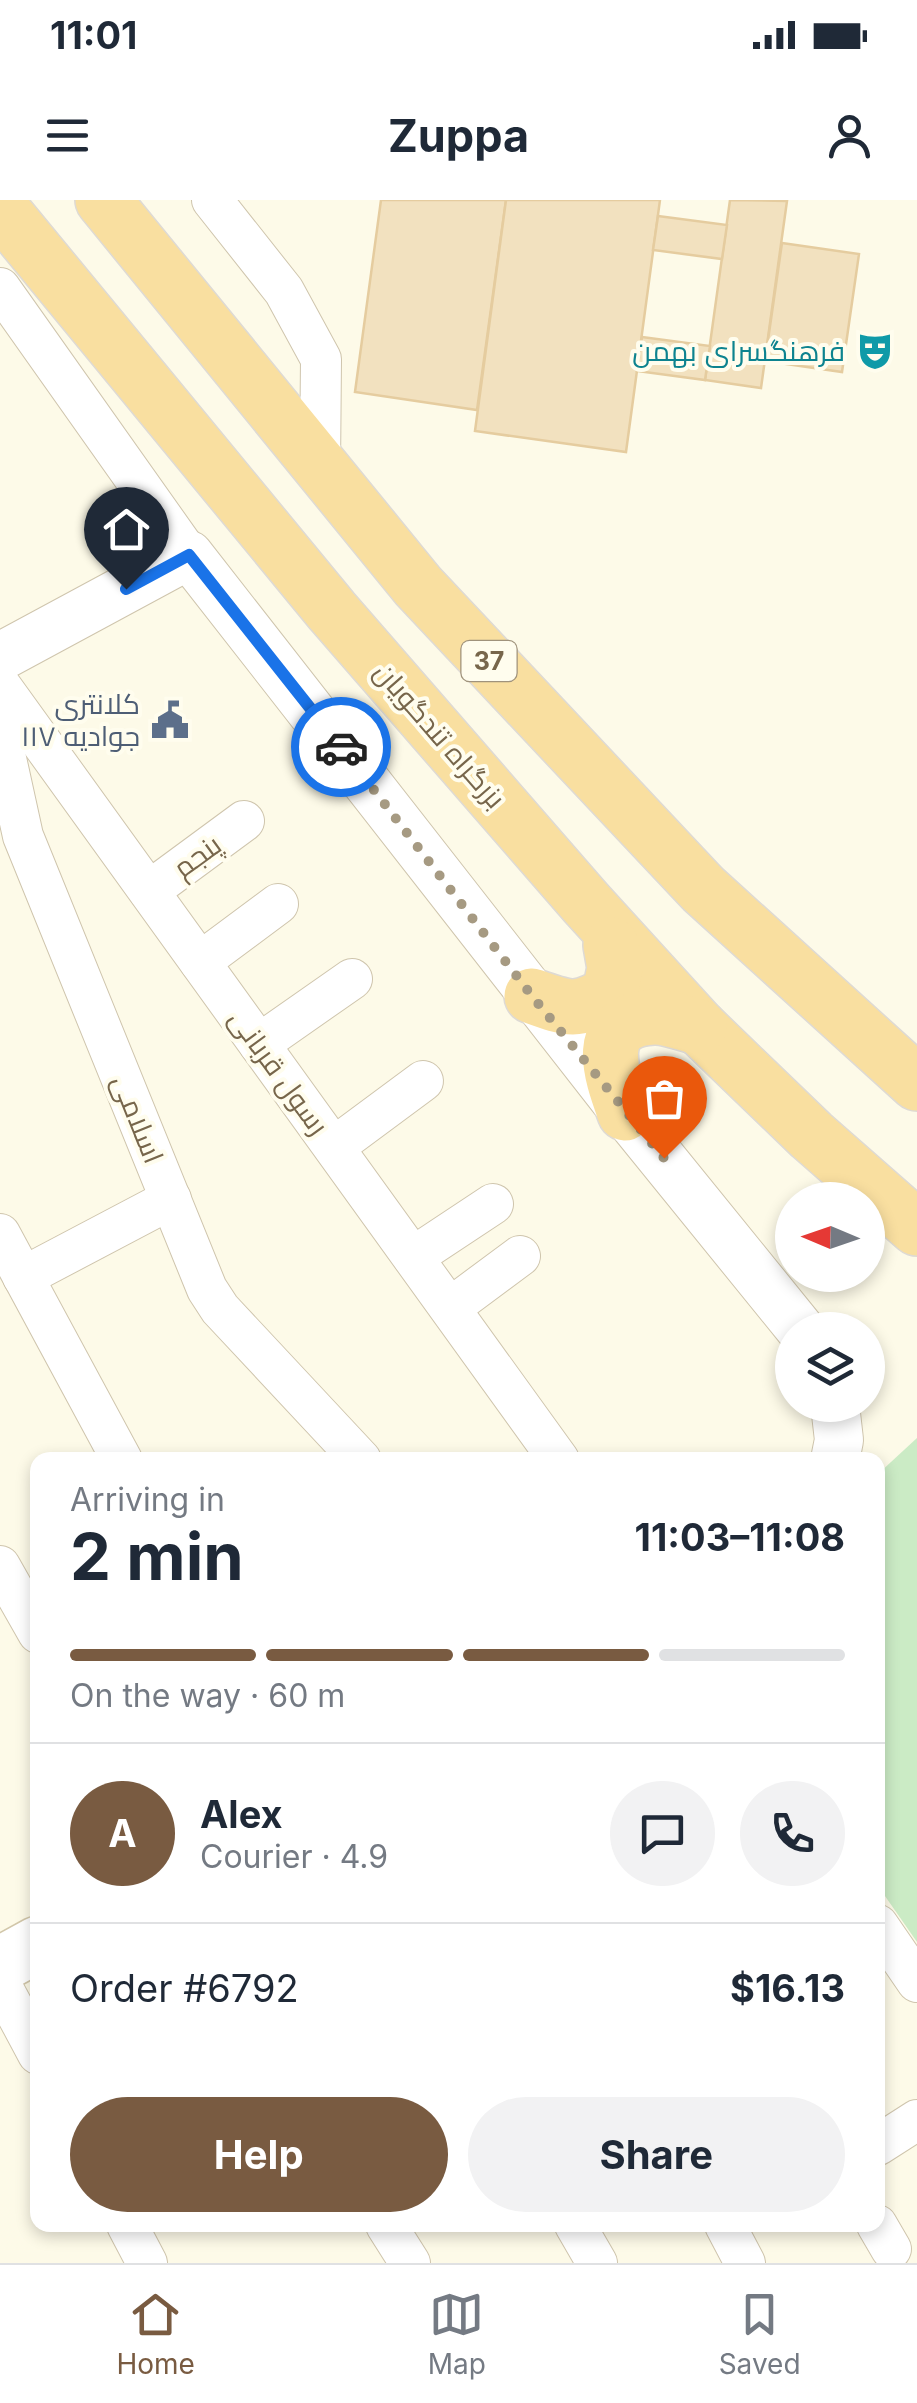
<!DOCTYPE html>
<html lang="en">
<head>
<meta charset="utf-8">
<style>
	body { margin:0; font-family:Inter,Cairo,sans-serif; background:#f2f2f3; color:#1f2937; height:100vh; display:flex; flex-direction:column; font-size:38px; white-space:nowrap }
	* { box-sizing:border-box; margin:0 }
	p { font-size:32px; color:#747a83 }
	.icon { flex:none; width:55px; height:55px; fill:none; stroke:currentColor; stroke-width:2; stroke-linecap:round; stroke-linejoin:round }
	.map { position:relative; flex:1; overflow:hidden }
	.details { position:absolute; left:30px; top:1252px; width:855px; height:780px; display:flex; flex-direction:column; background:#fff; border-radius:20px; box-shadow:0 5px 15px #0003 }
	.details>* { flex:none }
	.needle { width:65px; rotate:272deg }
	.fabs { position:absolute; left:775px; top:982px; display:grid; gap:20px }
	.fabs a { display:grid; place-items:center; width:110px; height:110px; border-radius:50%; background:#fff; box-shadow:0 5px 15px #0003; font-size:50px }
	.pin { position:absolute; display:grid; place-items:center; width:85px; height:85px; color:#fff; margin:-102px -42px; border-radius:50% 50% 50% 0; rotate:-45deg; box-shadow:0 0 10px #0007 }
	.pin .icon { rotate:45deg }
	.courier { position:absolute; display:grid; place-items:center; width:100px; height:100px; margin:-50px; border:8px solid #1a73e8; border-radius:50%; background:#fff; color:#222; box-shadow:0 2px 12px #0007 }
	.headline em { font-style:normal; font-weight:700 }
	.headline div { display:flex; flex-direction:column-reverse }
	.headline { display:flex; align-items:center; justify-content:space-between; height:170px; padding:0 40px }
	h1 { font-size:65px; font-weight:700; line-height:75px }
	.bar { display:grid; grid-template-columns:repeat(4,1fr); gap:15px 10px; align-content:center; height:120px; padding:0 40px }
	.bar i { height:12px; border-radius:8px; background:#e0e1e3 }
	.bar .selected { background:#795b41 }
	.bar p { grid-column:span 4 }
	.line { display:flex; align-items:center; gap:25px; padding:0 40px; border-top:2px solid #e0e1e3 }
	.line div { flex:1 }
	.round { display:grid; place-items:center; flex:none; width:105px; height:105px; border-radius:52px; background:#f2f2f3 }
	.button { display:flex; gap:20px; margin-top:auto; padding:20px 40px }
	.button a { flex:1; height:115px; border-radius:60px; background:#795b41; color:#fff; font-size:40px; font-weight:700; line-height:115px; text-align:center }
	.button a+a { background:#f2f2f3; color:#1f2937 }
	.status { display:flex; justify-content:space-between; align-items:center; height:70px; padding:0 50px; background:#fff; direction:ltr }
	.status svg { height:28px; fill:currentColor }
	header { display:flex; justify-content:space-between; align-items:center; height:130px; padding:0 40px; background:#fff; font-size:45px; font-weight:700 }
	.tab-bar { display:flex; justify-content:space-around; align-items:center; height:140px; border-top:2px solid #e0e1e3; background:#fff; font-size:28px; color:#747a83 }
	.tab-bar a { display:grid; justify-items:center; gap:5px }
	.tab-bar .selected { color:#795b41 }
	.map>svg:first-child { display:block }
</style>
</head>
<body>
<div class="status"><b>11:01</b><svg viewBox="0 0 49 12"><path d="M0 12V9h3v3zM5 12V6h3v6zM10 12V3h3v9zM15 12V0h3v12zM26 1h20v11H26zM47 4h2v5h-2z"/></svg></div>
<header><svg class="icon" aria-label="menu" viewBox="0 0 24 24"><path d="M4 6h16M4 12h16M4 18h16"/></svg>Zuppa<svg class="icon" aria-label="person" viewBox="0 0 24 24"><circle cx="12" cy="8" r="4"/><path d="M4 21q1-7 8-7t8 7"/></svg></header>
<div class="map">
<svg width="917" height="2063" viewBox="0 0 917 2063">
	<rect width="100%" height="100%" fill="#fdfae8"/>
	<path fill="#cbebc5" d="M917,1238V1742L878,1686V1274Z"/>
	<g fill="#f2e1bf" stroke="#e5cc9f" stroke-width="2.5">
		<path d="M381,0H506L477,210L355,192Z"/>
		<path d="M506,0H660L626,252L475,231Z"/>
		<path d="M730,0L787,1L761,188L705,180Z"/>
		<path d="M658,16L727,25L722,59L653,50Z"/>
		<path d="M782,43L859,54L842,172L765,161Z"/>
		<path d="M642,137L710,146L705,180L637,171Z"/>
	</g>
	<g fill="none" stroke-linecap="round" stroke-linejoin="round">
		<g stroke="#cfc5ad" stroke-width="42">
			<g id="minor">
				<path d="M212,0L284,91L321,159L320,268"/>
				<path d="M0,88L189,355"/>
				<path d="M0,485L559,1260"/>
				<path d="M0,531L23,636L207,1089L220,1109L361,1260"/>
				<path d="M149,691L244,621"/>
				<path d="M200,762L278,704"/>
				<path d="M259,844L352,779"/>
				<path d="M334,947L423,881"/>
				<path d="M0,1034L122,1260"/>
				<path d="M413,1057L493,1004"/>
				<path d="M23,1077L171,999"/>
				<path d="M450,1108L520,1056"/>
				<path d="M0,1366L38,1433"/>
				<path d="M878,1725L917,1782"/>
				<path d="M0,1783L38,1854"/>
				<path d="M878,1945L917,1920"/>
				<path d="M127,2025L147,2063"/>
				<path d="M386,2025L410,2063"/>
				<path d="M575,2025L597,2063"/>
				<path d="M725,2025L745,2063"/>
				<path d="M877,2025L891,2049"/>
			</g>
		</g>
		<g stroke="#cfc5ad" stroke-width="50">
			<g id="tertiary">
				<path d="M0,457L189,355L625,913L801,1130"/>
				<path d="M835,1205L839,1240L835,1260"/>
			</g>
		</g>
		<g stroke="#d2c7aa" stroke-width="58">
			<path id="secondary" d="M0,1765L38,1744"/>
		</g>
		<g stroke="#dedad4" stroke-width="58">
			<g id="trunk">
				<path d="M103,0L418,386L703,689L917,883"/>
				<path d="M0,8L332,411L586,703L699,827L811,935L917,1028"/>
				<path d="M532,796C568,809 577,813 610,793L615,768L611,745"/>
				<path d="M625,913C611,874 591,821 653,817C667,816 685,824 699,827"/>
			</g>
		</g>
		<use href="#minor" stroke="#fff" stroke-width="40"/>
		<use href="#tertiary" stroke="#fff" stroke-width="48"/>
		<use href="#secondary" stroke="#fff" stroke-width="55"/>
		<use href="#trunk" stroke="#f9dfa0" stroke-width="55"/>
	</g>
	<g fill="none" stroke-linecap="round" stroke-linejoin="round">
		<path stroke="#a69a82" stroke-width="10" stroke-dasharray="0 18" d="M341,547L532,796L664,958"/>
		<path stroke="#1a73e8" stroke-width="12" d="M126,389L189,355L341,547"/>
	</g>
	<defs>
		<g id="theatre-bare" transform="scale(3)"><path d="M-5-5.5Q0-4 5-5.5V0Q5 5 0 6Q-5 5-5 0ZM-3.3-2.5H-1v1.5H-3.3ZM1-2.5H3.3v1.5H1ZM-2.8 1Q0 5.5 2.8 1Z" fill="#0f9aa8" stroke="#fffdee" stroke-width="2.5" paint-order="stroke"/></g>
		<g id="civic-bare" transform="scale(3)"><path d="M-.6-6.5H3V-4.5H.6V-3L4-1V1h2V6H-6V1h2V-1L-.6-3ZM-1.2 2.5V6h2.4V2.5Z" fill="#5c6f8a" stroke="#fffdee" stroke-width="2.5" paint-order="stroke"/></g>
	</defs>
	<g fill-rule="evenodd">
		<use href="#theatre-bare" x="875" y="151"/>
		<use href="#civic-bare" x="170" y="520"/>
	</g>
	<g text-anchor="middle" stroke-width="8" stroke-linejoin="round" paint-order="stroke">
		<rect fill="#fffdee" stroke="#a0937c" stroke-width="2.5" x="461.5" y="441" width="55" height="40" rx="8"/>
		<g font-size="25" font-weight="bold" fill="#77664b">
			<text x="489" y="470">37</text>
		</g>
		<g font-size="28" fill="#0d838f" stroke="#fffdee" text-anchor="end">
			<text x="845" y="161">فرهنگسرای بهمن</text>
		</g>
		<g font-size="28" fill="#4e5e75" stroke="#fffdee" text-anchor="end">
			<text x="140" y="514">کلانتری<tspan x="140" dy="32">۱۱۷ جوادیه</tspan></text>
		</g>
		<g font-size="28" fill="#77664b" stroke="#fffdee">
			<text transform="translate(440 535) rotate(49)" y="10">بزرگراه تندگویان</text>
			<text transform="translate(197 656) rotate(-36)" y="10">پنجم</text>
			<text transform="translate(279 872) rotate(54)" y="10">رسول قربانی</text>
			<text transform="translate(138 919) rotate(68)" y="10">اسلامی</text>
		</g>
	</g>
</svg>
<div class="fabs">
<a><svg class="needle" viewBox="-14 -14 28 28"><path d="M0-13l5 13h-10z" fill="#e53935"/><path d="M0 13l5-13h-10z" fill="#747a83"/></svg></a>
<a><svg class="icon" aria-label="layers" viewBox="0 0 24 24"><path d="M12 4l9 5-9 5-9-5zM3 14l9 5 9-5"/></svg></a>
</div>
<div class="pin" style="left:664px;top:958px;background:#ea580c"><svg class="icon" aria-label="bag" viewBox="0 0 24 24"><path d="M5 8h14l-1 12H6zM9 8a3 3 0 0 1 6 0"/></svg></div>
<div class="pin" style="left:126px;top:389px;background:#1f2937"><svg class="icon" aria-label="home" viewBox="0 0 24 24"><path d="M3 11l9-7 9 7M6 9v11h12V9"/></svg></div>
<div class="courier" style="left:341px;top:547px"><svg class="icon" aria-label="car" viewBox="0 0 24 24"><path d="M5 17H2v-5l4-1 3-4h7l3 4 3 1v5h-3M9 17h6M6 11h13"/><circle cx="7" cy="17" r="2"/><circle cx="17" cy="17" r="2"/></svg></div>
<section class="details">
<div class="headline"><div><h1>2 min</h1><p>Arriving in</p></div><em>11:03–11:08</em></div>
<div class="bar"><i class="selected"></i><i class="selected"></i><i class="selected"></i><i></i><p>On the way · 60 m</p></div>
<div class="line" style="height:180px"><b class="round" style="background:#795b41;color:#fff">A</b><div><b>Alex</b><p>Courier · 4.9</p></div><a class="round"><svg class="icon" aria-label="chat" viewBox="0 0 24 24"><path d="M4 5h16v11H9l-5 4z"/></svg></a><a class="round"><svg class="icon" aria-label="phone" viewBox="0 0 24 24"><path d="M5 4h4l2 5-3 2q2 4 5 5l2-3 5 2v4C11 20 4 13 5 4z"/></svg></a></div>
<div class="line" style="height:130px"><div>Order #6792</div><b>$16.13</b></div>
<div class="button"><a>Help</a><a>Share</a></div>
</section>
</div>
<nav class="tab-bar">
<a class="selected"><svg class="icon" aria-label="home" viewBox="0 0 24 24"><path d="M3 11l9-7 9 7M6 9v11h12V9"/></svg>Home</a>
<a><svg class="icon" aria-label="map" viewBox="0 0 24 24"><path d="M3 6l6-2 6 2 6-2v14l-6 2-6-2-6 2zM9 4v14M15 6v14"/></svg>Map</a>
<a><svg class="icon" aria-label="saved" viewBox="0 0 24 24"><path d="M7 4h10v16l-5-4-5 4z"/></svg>Saved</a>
</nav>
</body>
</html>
